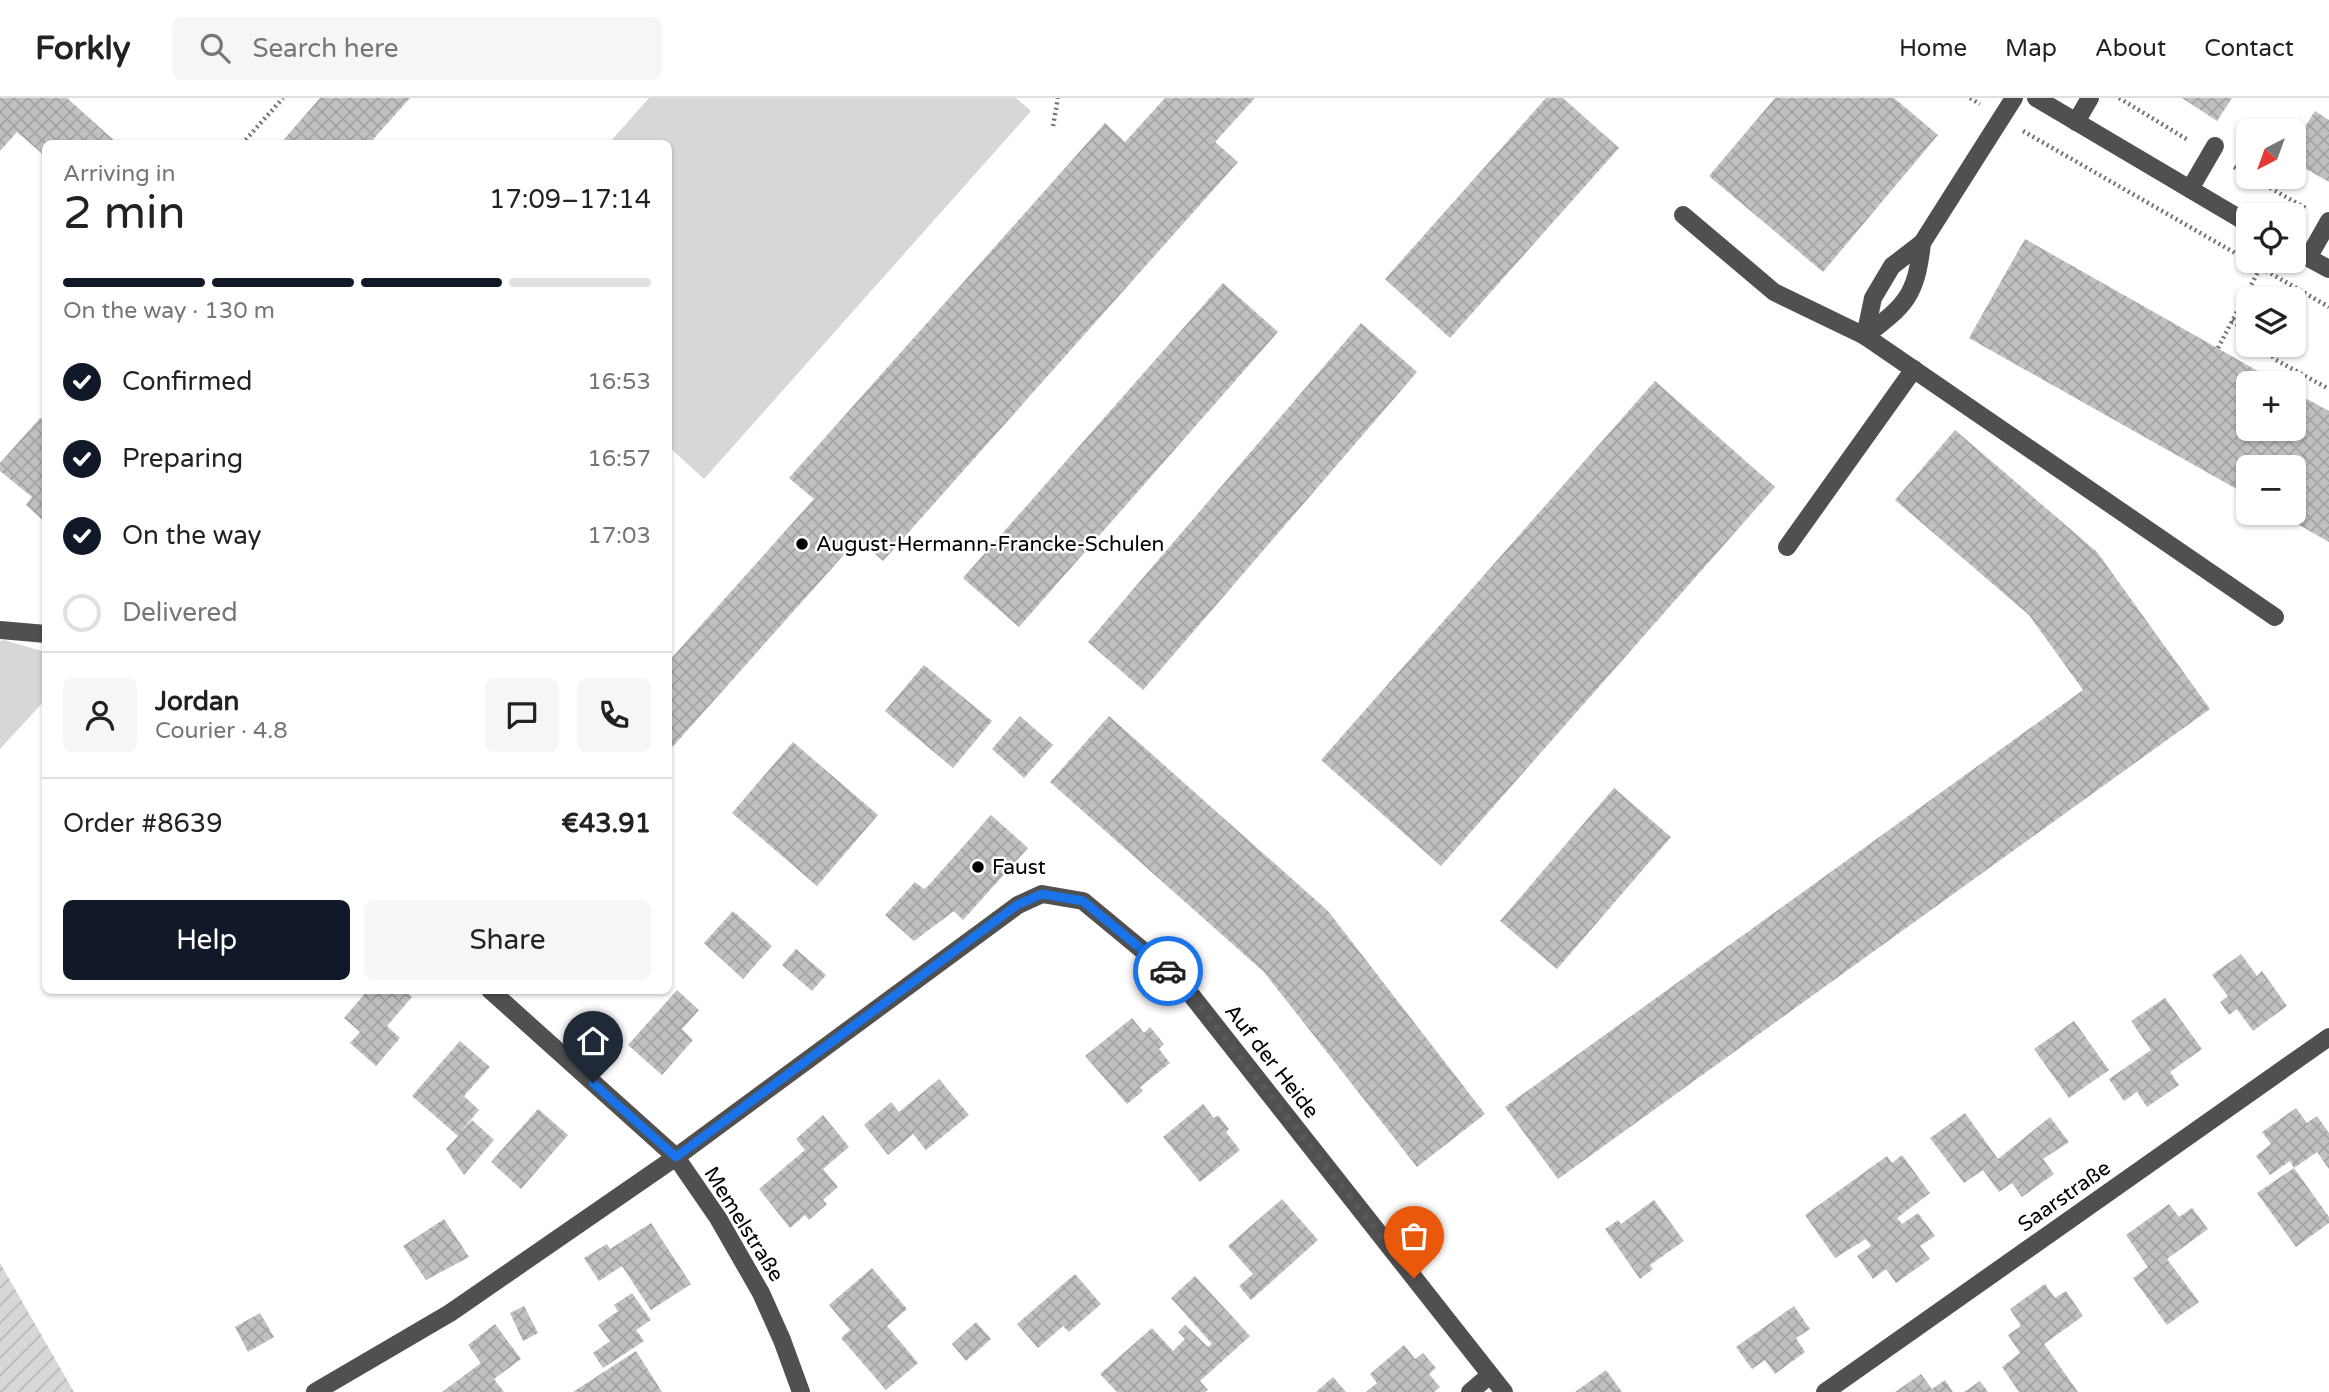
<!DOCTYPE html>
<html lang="en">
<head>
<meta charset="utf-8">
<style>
	body { margin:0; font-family:"Varela Round",sans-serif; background:#f6f6f6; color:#222; height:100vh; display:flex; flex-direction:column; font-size:26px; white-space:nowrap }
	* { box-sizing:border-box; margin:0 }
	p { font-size:23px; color:#767676 }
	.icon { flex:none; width:38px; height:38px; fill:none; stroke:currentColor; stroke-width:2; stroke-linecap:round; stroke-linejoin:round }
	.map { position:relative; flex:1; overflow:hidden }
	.sheet { position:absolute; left:42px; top:42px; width:630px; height:854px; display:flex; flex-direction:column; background:#fff; border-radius:10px; box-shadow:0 2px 5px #0004 }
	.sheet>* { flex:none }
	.needle { width:46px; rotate:221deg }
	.controls { position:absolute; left:2236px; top:21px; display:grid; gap:14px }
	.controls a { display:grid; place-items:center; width:70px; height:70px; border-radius:10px; background:#fff; box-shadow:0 2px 5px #0004; font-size:35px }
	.pin { position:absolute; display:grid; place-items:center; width:60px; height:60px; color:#fff; margin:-72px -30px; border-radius:50% 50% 50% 0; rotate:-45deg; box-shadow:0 0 7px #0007 }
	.pin .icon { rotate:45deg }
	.courier { position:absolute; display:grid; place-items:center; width:70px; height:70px; margin:-35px; border:5px solid #1a73e8; border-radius:50%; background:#fff; color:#222; box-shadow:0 2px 9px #0007 }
	.head em { font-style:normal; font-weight:600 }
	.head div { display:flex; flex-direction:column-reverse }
	.head { display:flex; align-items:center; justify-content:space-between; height:119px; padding:0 21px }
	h1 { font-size:46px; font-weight:600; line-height:52px }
	.bar { display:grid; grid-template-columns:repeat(4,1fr); gap:10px 7px; align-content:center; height:84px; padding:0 21px }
	.bar i { height:9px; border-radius:5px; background:#e0e0e0 }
	.bar .on { background:#111827 }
	.bar p { grid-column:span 4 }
	.line { display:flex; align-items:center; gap:18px; padding:0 21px; border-top:2px solid #e0e0e0 }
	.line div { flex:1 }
	.round { display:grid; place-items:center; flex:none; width:74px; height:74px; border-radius:10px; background:#f6f6f6 }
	ol { padding:0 21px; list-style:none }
	li { display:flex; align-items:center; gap:21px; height:77px }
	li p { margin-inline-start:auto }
	li .icon { padding:7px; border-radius:50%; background:#111827; color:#fff; stroke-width:4 }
	li:last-child { color:#767676 }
	li i { width:38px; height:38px; border:4px solid #e0e0e0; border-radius:50% }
	.action { display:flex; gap:14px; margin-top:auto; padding:14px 21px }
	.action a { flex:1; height:80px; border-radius:10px; background:#111827; color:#fff; font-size:28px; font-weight:600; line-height:80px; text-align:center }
	.action a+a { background:#f6f6f6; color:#222 }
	header { display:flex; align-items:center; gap:42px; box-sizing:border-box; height:98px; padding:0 35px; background:#fff; border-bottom:2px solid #e0e0e0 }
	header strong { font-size:33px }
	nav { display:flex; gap:38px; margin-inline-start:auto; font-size:24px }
	.search { width:490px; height:63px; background:#f6f6f6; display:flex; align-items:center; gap:18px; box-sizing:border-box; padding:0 24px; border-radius:10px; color:#767676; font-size:26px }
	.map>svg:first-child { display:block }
</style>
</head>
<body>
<header>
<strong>Forkly</strong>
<div class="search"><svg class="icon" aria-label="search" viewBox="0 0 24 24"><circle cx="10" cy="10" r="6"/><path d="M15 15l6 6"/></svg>Search here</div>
<nav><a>Home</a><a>Map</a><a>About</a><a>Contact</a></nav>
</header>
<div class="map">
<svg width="2329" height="1294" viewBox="0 0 2329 1294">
	<defs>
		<pattern id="garden-furrows" width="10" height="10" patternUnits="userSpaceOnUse" patternTransform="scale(1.75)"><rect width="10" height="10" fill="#d7d7d7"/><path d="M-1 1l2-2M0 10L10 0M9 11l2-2" fill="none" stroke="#b7b7b7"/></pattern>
		<pattern id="building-cross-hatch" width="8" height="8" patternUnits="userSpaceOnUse" patternTransform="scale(1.75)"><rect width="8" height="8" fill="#c0c0c0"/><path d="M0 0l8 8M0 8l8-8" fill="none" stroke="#a3a3a3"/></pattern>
	</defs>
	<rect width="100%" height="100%" fill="#fff"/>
	<g fill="#d7d7d7">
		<path d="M649,0H1016L1031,13L704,381L669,349L668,46L609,45Z"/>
		<path d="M4,542L45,554L46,601L0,651V543Z"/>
	</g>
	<path fill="url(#garden-furrows)" d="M0,1165L74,1294H0Z"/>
	<g fill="url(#building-cross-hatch)">
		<path d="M0,0H67L118,46H46V59L17,34L0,53Z"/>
		<path d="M320,0H410L369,46H280Z"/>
		<path d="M1165,0H1255L1215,44L1238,64L883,463L858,441L668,654V564L814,401L789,380L1105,25L1125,44Z"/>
		<path d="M1546,0H1563L1619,50L1450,240L1385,181Z"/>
		<path d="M1775,0H1894L1938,37L1823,174L1709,78Z"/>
		<path d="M2182,0H2232L2217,23Z"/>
		<path d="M2315,13L2329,22V84L2294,64V46Z"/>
		<path d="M2025,141L2279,285H2249V331H2294V294L2329,313V444L2278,415H2294V369H2249V398L1969,240Z"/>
		<path d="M1223,185L1278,234L1019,529L963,480Z"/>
		<path d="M1361,225L1417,274L1143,592L1088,544Z"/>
		<path d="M1655,283L1775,389L1441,768L1321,662Z"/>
		<path d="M40,320L46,324V425L26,407L32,399L0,373V365Z"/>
		<path d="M1955,332L2097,454L2210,611L1558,1081L1505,1009L2083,592L2029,517L1895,402Z"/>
		<path d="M924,567L992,623L953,670L885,613Z"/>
		<path d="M1020,618L1053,647L1024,680L992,651Z"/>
		<path d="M1109,618L1328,813L1485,1016L1417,1069L1264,874L1050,684Z"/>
		<path d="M793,644L878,717L817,788L732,715Z"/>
		<path d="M1614,690L1671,739L1557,871L1500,823Z"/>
		<path d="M991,717L1028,750L963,822L954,813L914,843L885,817L915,784L924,791L928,788Z"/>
		<path d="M733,813L772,848L743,881L704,845Z"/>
		<path d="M796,851L826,877L812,893L782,867Z"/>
		<path d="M2241,856L2257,878L2262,873L2287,908L2253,933L2237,911L2229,917L2220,904L2228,898L2212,877Z"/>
		<path d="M368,892H405L412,899L387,928L400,940L376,968L350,945L360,934L344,920Z"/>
		<path d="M677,892L699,912L682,931L693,942L662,977L628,947Z"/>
		<path d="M2165,900L2202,951L2170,974L2179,987L2147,1009L2137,994L2124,1003L2109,981L2151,952L2131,923Z"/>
		<path d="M1132,920L1144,935L1150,929L1164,946L1159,951L1170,965L1140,989L1143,993L1127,1006L1085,958Z"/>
		<path d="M2074,923L2109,972L2069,1000L2034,951Z"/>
		<path d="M460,943L490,969L464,998L479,1012L461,1033L472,1022L494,1042L464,1077L446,1051L458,1038L412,998Z"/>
		<path d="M939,981L969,1017L926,1052L913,1036L888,1057L864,1027L891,1004L899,1014Z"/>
		<path d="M1203,1006L1214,1020L1218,1017L1229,1031L1226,1034L1240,1052L1200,1084L1163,1039Z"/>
		<path d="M2296,1010L2307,1025L2317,1018L2329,1035V1071L2317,1054L2294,1070L2290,1063L2270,1077L2256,1058L2271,1046L2262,1034Z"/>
		<path d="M538,1011L568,1037L521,1091L491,1064Z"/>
		<path d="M1965,1015L1998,1061L2050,1019L2069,1044L2043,1061L2054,1076L2022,1099L2012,1085L1999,1094L1983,1072L1964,1085L1930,1040Z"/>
		<path d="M823,1017L849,1049L823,1071L838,1089L823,1102L827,1106L809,1122L805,1117L790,1130L759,1091L805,1052L796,1041Z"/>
		<path d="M1902,1057L1930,1095L1897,1120L1902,1126L1918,1115L1935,1138L1920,1148L1930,1161L1896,1185L1886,1171L1873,1181L1857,1158L1871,1148L1866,1141L1835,1160L1805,1117L1887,1058L1892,1065Z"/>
		<path d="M2294,1070L2329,1119V1125L2296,1149L2257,1095Z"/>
		<path d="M1282,1101L1318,1142L1251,1202L1239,1188L1253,1176L1228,1148Z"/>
		<path d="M1654,1102L1684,1143L1650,1167L1653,1171L1640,1181L1605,1131L1618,1122L1621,1126Z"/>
		<path d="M2169,1106L2179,1119L2192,1110L2208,1131L2167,1161L2199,1204L2167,1227L2133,1180L2148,1169L2126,1137Z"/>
		<path d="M444,1121L469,1159L426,1182L403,1148Z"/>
		<path d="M651,1125L691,1186L651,1212L622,1168L599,1183L584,1160L607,1146L610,1151Z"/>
		<path d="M872,1170L907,1211L887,1228L918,1265L886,1292L841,1240L850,1232L829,1207Z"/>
		<path d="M1075,1176L1101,1206L1069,1234L1063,1228L1038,1250L1017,1226Z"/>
		<path d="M1195,1178L1250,1238L1200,1283L1208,1292L1205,1294H1117L1100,1276L1152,1230L1173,1253L1185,1241L1178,1234L1185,1227L1208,1249L1212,1246L1171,1200Z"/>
		<path d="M2045,1186L2055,1200L2066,1193L2083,1218L2044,1246L2078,1294H2019L2002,1269L2020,1255L2008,1237L2021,1228L2010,1211Z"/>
		<path d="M632,1195L651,1222L636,1232L644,1243L603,1270L593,1255L610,1243L598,1227L618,1213L614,1207Z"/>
		<path d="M524,1208L538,1235L523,1243L510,1215Z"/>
		<path d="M1794,1208L1810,1231L1796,1240L1805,1254L1775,1276L1765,1262L1752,1271L1736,1249Z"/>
		<path d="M260,1215L274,1239L248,1254L235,1229Z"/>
		<path d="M976,1224L991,1241L966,1263L952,1246Z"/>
		<path d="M495,1226L521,1261L494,1281L504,1294H442L481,1265L468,1247Z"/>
		<path d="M1404,1247L1415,1261L1423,1255L1436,1270L1429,1276L1440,1289L1434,1294H1366L1377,1285L1370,1276Z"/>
		<path d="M636,1253L662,1294H573Z"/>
		<path d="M1606,1272L1622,1294H1575Z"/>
		<path d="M1921,1276L1932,1291L1945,1282L1953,1294H1895Z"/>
		<path d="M1333,1279L1346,1294H1316Z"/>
		<path d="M1980,1283L1988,1294H1964Z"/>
	</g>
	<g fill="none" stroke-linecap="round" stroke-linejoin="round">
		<g stroke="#727272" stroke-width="4.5" stroke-dasharray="2 3.5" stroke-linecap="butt">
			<path d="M1970,0L1980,6"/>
			<path d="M2119,0L2188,42"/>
			<path d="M1053,28L1058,0"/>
			<path d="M2023,33L2329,209"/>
			<path d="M242,46L283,0"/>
			<path d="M2234,69L2249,77"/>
			<path d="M2251,79L2307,111"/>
			<path d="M2232,222L2249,237"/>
			<path d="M2260,247L2276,262L2329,291"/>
			<path d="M2218,250L2260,170"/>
		</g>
		<g stroke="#505050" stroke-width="18">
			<path d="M2036,0L2249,126"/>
			<path d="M2076,24L2090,0"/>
			<path d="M2190,91L2215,48"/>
			<path d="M1683,117L1774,194L1865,238L2275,519"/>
			<path d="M2294,152L2329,171"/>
			<path d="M2308,160L2329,123"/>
			<path d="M1865,238L1873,200L1892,168L1922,145L2014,0"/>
			<path d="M1865,238C1906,207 1916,198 1922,145"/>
			<path d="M1787,449L1914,271"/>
			<path d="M0,532L46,536"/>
			<path d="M490,892L676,1059L718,1120L761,1195L782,1242L801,1294"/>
			<path d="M315,1294L450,1215L676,1059L1018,807L1042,796L1083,803L1181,884L1504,1294"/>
			<path d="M1470,1294L1490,1277"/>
			<path d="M1825,1294L2329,939"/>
		</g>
	</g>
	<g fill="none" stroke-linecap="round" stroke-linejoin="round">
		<path stroke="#595959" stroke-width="7" stroke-dasharray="0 12.6" d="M1168,873L1181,884L1414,1180"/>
		<path stroke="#1a73e8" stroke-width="9" d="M593,985L676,1059L1017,807L1042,796L1083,803L1168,873"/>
	</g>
	<g fill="#000" stroke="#fff" stroke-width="2.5">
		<circle cx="802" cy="446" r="7"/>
		<circle cx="978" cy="769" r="7"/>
	</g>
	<g text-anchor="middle" stroke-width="5" stroke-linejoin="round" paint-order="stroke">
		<g font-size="21" fill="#000" stroke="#fff" text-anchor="start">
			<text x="816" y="453">August-Hermann-Francke-Schulen</text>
			<text x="992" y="776">Faust</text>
		</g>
		<g font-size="21" fill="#000" stroke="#fff">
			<text transform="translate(1272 963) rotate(52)" y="7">Auf der Heide</text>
			<text transform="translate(2064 1098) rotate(-35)" y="7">Saarstraße</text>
			<text transform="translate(744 1126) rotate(58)" y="7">Memelstraße</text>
		</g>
	</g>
</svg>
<div class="controls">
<a><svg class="needle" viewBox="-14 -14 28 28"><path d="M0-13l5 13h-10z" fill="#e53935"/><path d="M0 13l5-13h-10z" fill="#767676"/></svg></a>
<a><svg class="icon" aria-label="locate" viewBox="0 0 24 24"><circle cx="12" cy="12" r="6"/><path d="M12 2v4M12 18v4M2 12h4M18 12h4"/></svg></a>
<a><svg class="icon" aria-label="layers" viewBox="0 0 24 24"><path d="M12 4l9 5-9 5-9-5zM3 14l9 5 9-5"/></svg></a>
<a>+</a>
<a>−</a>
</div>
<div class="pin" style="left:1414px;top:1180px;background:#ea580c"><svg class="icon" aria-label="bag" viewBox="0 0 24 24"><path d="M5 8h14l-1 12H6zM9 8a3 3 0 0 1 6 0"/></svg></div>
<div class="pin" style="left:593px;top:985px;background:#1f2937"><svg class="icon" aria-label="home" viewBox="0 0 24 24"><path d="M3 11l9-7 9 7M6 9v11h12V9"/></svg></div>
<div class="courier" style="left:1168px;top:873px"><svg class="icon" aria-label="car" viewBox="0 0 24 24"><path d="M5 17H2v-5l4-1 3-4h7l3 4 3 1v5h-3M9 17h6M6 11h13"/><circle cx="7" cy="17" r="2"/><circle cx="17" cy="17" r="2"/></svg></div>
<section class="sheet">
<div class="head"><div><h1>2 min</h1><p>Arriving in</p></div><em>17:09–17:14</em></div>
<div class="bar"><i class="on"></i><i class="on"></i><i class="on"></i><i></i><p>On the way · 130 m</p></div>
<ol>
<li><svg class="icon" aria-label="check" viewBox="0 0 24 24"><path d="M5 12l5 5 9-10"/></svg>Confirmed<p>16:53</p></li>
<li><svg class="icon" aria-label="check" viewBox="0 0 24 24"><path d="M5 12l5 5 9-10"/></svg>Preparing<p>16:57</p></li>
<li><svg class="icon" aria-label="check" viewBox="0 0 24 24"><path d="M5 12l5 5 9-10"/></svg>On the way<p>17:03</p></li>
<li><i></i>Delivered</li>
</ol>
<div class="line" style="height:126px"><a class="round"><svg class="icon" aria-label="person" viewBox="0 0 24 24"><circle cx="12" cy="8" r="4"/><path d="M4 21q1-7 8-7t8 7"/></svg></a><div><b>Jordan</b><p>Courier · 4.8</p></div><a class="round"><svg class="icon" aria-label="chat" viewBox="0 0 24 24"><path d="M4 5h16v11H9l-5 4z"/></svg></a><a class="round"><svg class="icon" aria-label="phone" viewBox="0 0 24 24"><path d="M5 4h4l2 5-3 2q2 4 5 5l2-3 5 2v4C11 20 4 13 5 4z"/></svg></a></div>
<div class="line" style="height:91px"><div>Order #8639</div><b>€43.91</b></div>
<div class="action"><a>Help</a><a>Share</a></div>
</section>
</div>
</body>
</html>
